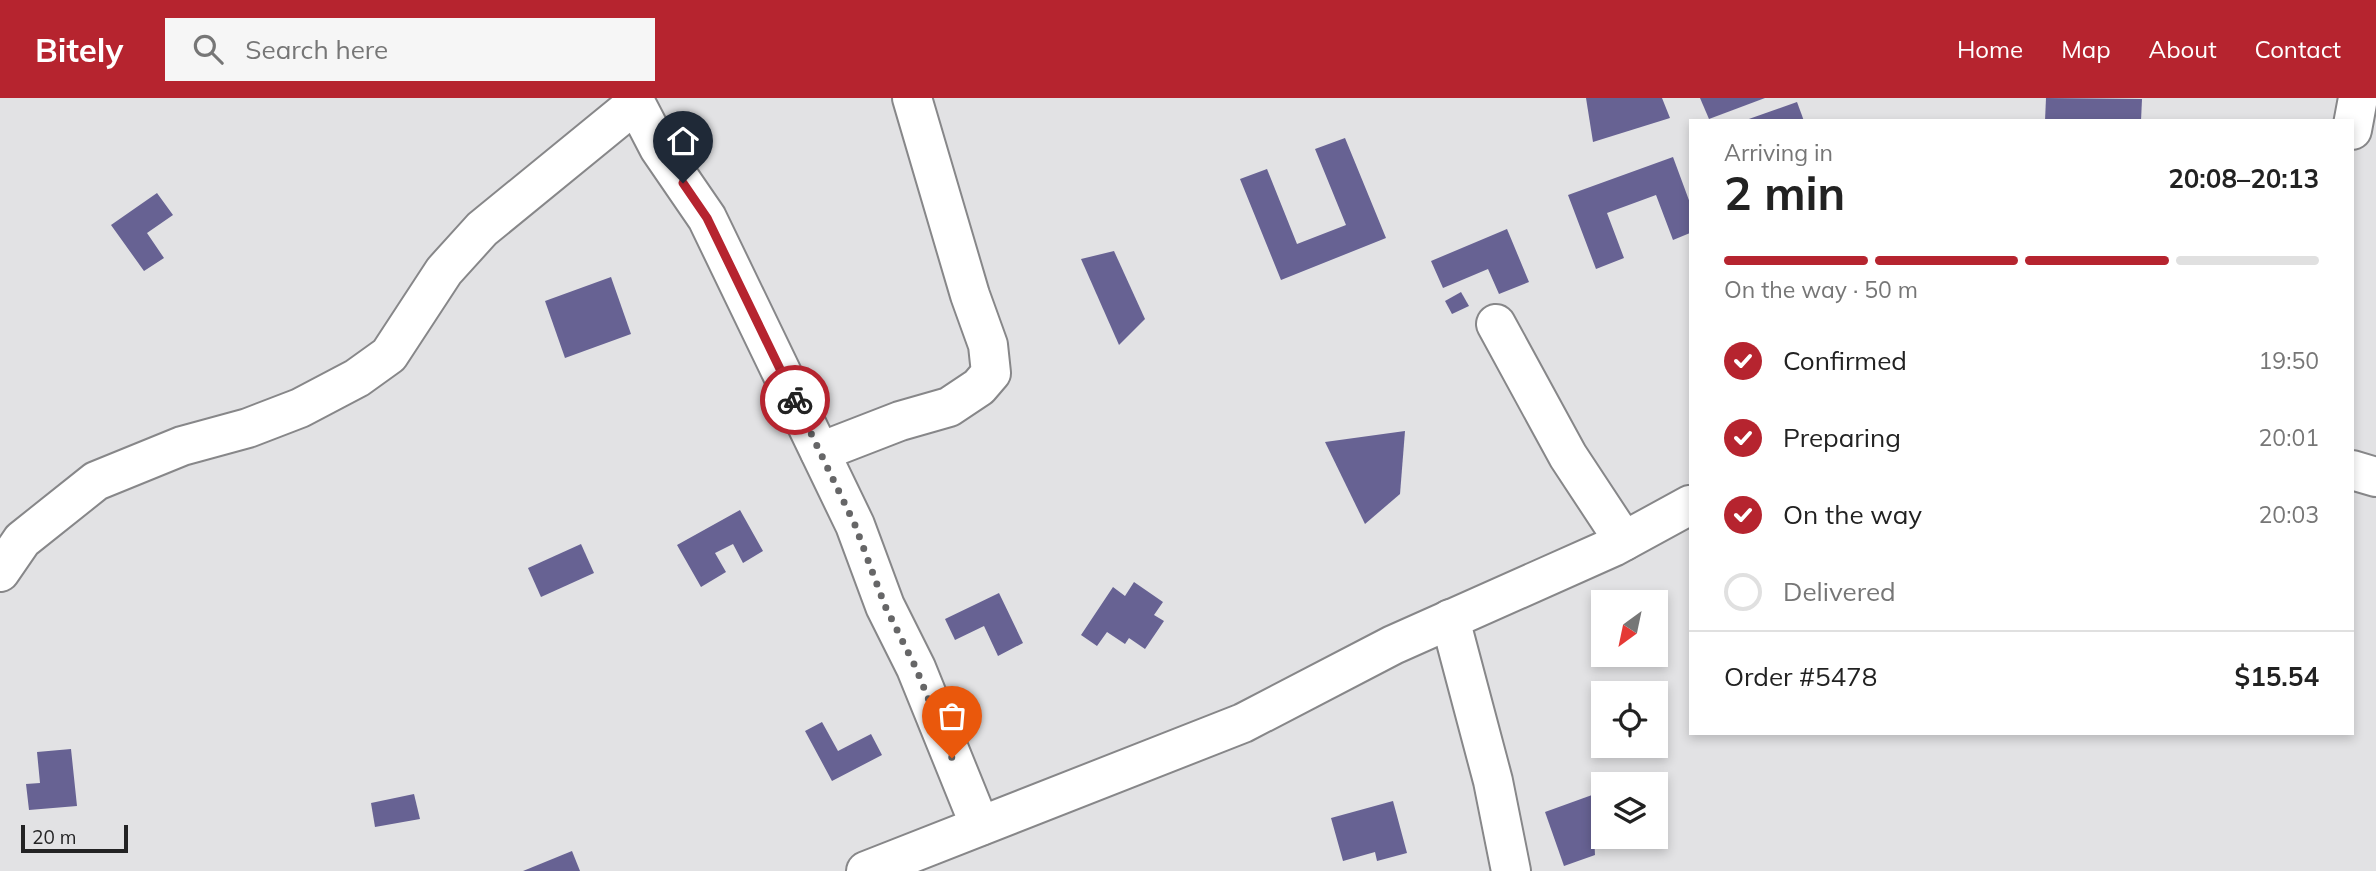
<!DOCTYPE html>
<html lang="en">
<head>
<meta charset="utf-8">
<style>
	body { margin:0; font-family:Mulish,sans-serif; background:#f6f6f6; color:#222; height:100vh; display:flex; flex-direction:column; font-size:26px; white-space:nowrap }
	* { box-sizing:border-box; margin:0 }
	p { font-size:23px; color:#767676 }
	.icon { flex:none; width:38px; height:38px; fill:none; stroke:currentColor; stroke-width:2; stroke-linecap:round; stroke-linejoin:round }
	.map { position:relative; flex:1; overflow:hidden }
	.drawer { position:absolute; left:1689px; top:21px; width:665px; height:616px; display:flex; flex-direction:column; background:#fff; border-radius:0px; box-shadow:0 4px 10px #0003 }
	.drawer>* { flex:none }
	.needle { width:46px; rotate:213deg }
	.tools { position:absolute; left:1591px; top:492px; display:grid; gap:14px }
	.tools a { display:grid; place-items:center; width:77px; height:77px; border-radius:0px; background:#fff; box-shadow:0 4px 10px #0003; font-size:35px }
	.scale { position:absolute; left:21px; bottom:18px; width:107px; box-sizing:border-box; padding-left:7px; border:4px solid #232324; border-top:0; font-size:19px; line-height:24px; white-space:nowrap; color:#232324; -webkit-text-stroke:5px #e2e2e4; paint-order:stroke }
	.pin { position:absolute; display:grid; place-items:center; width:60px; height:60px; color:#fff; margin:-72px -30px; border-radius:50% 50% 50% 0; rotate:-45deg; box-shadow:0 0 7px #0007 }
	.pin .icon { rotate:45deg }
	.courier { position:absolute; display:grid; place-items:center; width:70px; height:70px; margin:-35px; border:5px solid #b6242f; border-radius:50%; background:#fff; color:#222; box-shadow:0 2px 9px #0007 }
	.overview em { font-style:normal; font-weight:700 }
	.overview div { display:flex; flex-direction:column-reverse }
	.overview { display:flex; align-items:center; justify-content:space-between; height:119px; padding:0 35px }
	h1 { font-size:46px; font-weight:700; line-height:52px }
	.bar { display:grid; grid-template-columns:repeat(4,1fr); gap:10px 7px; align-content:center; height:84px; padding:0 35px }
	.bar i { height:9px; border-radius:5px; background:#e0e0e0 }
	.bar .current { background:#b6242f }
	.bar p { grid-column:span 4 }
	.line { display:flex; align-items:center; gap:18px; padding:0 35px; border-top:2px solid #e0e0e0 }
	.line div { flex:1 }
	ol { padding:0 35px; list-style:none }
	li { display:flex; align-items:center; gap:21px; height:77px }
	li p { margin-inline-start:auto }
	li .icon { padding:7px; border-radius:50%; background:#b6242f; color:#fff; stroke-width:4 }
	li:last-child { color:#767676 }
	li i { width:38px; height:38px; border:4px solid #e0e0e0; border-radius:50% }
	header { display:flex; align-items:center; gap:42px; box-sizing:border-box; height:98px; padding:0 35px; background:#b6242f; color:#fff }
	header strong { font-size:33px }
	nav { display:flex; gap:38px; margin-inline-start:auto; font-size:24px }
	.search { width:490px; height:63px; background:#f6f6f6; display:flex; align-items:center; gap:18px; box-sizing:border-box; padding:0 24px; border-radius:0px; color:#767676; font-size:26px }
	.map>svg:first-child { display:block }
</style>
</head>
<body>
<header>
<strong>Bitely</strong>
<div class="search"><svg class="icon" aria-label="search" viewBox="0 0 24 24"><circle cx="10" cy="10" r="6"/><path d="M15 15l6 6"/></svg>Search here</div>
<nav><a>Home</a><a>Map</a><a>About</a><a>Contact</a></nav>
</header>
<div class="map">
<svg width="2376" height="773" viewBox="0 0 2376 773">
	<rect width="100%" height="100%" fill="#e2e2e4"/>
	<g fill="#676293">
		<path d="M1586,0H1662L1670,20L1593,44Z"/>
		<path d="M1700,0H1765L1709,21Z"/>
		<path d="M2046,0L2142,1L2141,23H2045Z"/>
		<path d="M1797,4L1804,23H1746V22Z"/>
		<path d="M1345,40L1386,140L1281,182L1240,81L1267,71L1297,146L1346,127L1315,51Z"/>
		<path d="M1673,59L1690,105V135L1673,142L1656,97L1607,115L1624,160L1596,171L1568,97Z"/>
		<path d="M157,95L173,117L147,135L164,160L144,173L111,127Z"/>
		<path d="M1507,131L1529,184L1499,196L1488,171L1443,190L1431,163Z"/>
		<path d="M1114,153L1145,221L1119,247L1081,161Z"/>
		<path d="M611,179L631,236L565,260L545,203Z"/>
		<path d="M1461,194L1469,208L1452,216L1445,203Z"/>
		<path d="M1405,333L1400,396L1365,426L1325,344Z"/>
		<path d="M740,412L763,453L743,465L733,446L715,455L726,474L701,489L677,447Z"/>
		<path d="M581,446L594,475L541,499L528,470Z"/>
		<path d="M1134,484L1163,504L1154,517L1164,523L1145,551L1129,540L1125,546L1107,534L1097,548L1081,537L1113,489L1125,498Z"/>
		<path d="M999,495L1023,545L998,558L984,528L955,542L945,521Z"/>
		<path d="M822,624L838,653L871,636L882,657L832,683L805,633Z"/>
		<path d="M71,651L77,708L29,712L26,686L40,685L37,654Z"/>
		<path d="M414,696L420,721L375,729L371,705Z"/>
		<path d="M1592,697L1595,757L1564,768L1545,714Z"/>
		<path d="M1393,703L1407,755L1377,763L1375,754L1343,763L1331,720Z"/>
		<path d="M572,753L580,773H523Z"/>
	</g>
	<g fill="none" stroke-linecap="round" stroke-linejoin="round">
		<g stroke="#878789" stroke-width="42">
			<g id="street">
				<path d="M633,0L659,50L707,120L855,427L885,508L916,570L980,728"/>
				<path d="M2352,32L2358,0"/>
				<path d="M1496,226L1568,358L1624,443"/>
				<path d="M820,354L900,323L949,309L979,289L991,275L988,247L970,197L912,0"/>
				<path d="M2352,372L2376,379"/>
				<path d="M0,474L22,442L96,383L182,348L248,330L300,310L357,280L389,257L444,173L482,131L635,6"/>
				<path d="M1450,521L1493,683L1511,773"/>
				<path d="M866,773L1243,625L1393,547L1613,449L1690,407"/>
			</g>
		</g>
		<use href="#street" stroke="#fff" stroke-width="38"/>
	</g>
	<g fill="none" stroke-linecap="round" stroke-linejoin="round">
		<path stroke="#666667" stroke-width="7" stroke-dasharray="0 12.6" d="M795,302L855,427L885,508L916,570L952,660"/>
		<path stroke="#b6242f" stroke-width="9" d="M683,85L707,120L795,302"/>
	</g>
</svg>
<div class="tools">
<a><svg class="needle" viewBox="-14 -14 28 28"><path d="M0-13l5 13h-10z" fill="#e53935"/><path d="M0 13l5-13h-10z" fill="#767676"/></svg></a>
<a><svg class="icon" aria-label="locate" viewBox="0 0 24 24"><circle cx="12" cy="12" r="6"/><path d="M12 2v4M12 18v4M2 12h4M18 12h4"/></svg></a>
<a><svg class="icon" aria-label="layers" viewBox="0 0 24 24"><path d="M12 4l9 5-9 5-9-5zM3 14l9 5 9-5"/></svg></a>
</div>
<div class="scale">20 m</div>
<div class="pin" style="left:952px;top:660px;background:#ea580c"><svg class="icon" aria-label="bag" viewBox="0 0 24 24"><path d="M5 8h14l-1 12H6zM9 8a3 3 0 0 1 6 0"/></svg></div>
<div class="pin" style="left:683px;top:85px;background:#1f2937"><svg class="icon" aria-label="home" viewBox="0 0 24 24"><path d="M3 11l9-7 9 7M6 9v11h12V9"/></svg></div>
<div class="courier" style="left:795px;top:302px"><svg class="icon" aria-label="bike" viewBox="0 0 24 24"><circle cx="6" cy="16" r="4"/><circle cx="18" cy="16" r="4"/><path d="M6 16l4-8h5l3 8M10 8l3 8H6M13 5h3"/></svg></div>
<section class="drawer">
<div class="overview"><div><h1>2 min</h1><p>Arriving in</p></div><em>20:08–20:13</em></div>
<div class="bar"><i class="current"></i><i class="current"></i><i class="current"></i><i></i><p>On the way · 50 m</p></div>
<ol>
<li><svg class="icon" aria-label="check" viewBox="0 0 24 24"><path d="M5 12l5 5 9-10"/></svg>Confirmed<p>19:50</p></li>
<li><svg class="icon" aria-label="check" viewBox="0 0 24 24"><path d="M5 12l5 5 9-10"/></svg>Preparing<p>20:01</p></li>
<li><svg class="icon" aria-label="check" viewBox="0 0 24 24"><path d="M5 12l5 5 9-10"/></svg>On the way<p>20:03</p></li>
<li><i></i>Delivered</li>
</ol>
<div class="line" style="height:91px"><div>Order #5478</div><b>$15.54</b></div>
</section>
</div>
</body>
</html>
